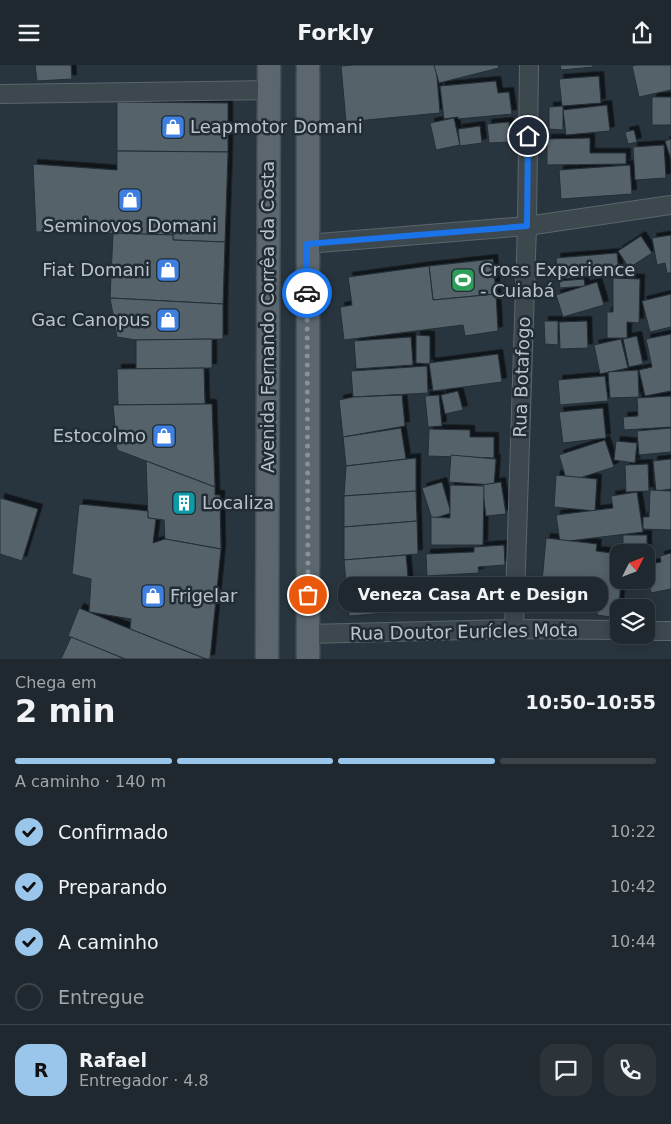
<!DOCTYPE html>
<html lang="pt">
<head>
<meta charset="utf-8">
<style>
	body { margin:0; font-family:"DejaVu Sans",sans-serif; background:#2c343a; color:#f1f3f6; height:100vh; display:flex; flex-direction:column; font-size:19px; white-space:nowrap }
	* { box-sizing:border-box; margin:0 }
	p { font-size:16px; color:#a1a6aa }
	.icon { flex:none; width:28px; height:28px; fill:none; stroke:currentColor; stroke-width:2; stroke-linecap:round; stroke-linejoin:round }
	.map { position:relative; height:594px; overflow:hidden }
	.panel { display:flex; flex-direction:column; background:#1f282e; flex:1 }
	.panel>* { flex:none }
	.needle { width:32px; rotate:48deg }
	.tools { position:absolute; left:610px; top:479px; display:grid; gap:10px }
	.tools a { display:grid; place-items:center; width:45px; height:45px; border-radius:10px; background:#1f282e; box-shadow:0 2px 12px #0003,0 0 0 1px #3c444a; font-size:25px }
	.pin { position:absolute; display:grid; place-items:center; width:42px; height:42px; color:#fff; margin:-21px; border:2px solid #fff; border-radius:50%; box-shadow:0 1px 5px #0007 }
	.courier { position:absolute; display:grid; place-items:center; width:50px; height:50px; margin:-25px; border:4px solid #1a73e8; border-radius:50%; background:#fff; color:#222; box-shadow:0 1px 6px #0007 }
	.bubble { position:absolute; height:35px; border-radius:15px; background:#1f282e; box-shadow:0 2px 12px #0003,0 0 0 1px #3c444a; font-size:16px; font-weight:700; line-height:35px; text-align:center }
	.head em { font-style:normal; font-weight:700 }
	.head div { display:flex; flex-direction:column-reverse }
	.head { display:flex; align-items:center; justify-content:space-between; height:85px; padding:0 15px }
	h1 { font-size:32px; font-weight:700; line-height:38px }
	.bar { display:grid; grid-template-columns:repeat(4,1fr); gap:8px 5px; align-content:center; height:60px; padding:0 15px }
	.bar i { height:6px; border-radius:4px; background:#3c444a }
	.bar .active { background:#9bc6ec }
	.bar p { grid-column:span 4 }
	.line { display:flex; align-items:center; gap:12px; padding:0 15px; border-top:1px solid #3c444a }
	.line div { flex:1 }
	.round { display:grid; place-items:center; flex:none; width:52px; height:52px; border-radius:15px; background:#2c343a }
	ol { padding:0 15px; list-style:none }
	li { display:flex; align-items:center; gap:15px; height:55px }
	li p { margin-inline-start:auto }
	li .icon { padding:5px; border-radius:50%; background:#9bc6ec; color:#111; stroke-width:4 }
	li:last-child { color:#a1a6aa }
	li i { width:28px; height:28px; border:2px solid #3c444a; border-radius:50% }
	header { display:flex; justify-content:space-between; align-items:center; height:65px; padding:0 15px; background:#1f282e; font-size:22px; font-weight:700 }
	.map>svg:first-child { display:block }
</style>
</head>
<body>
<header><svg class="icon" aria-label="menu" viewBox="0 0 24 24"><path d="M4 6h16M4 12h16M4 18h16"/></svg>Forkly<svg class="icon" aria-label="share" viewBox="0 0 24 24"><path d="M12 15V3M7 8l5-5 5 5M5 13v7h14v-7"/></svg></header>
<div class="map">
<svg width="671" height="594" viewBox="0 0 671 594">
	<defs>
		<filter id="shadow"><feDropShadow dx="4.5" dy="-4.5" stdDeviation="0" flood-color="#0009"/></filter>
	</defs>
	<rect width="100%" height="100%" fill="#29353e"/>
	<g fill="#55626b" stroke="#242e35" filter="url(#shadow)">
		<path d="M35,0H71L72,14L37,16Z"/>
		<path d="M353,0H436L440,48L346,57L341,1Z"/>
		<path d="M434,0H498L499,3L439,18Z"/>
		<path d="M560,0H593V2L561,5Z"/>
		<path d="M636,0H671V25L639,32L632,1Z"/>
		<path d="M599,11L601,38L562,41L559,14Z"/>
		<path d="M496,16L498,28L509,27L512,49L458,54V52L444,54L440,21Z"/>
		<rect x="652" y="32" width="19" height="28"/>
		<path d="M117,37L228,38V87L117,86Z"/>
		<path d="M607,40L610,66L566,70L563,45Z"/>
		<path d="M563,41V65L549,64V42Z"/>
		<path d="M454,53L460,80L436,85L430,58Z"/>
		<path d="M509,57L510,77L489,78L487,59Z"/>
		<path d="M480,61L482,78L460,81L458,64Z"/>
		<path d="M634,65L637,77L628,79L625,67Z"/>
		<path d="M590,73V88H626V99L547,100V74Z"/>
		<path d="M671,74V95L665,76Z"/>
		<path d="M664,80L666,113L635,115L633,82Z"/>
		<path d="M117,86L228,87L225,177L173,175V170L100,168V165L36,167L33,99L117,105Z"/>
		<path d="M630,100L632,129L561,134L559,105Z"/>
		<path d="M113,168L173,170V175L225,177L223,239L110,233Z"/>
		<path d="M671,170V208H667L665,198L657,200L652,173Z"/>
		<path d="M641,171L652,188L629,203L618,186Z"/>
		<path d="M617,188L619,209L558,214L556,193Z"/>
		<path d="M493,194L496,229L433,235L429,201Z"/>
		<path d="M429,201L433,235L496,229L498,266L465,271L463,260L344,275L340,242L352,240L348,212Z"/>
		<path d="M613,213L640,214L639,258L627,257V273H607V247H613Z"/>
		<path d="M584,214L585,221L560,223L559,216Z"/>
		<path d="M597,217L604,240L563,252L556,230Z"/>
		<path d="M671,229V262L650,267L642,236Z"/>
		<path d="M110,233L223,239V274L136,275L117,272Z"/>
		<path d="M544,256H558V280L545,279Z"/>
		<path d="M587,256L588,283L560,284L559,257Z"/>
		<path d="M671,269V326L645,331L639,305L652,302L646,274Z"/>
		<path d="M416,270L430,271V299L416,298Z"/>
		<path d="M637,271L643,299L629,302L623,274Z"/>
		<path d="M411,272L413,300L356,304L354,276Z"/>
		<path d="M212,274V303L136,304V275Z"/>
		<path d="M621,274L628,303L600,309L594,280Z"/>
		<path d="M498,289L502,317L433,326L429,298Z"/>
		<path d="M427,301L428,328L353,332L351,306Z"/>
		<path d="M204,303L205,339L118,340L117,304Z"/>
		<path d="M638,305L639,332L610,333L608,307Z"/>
		<path d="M605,311L608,336L560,340L558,315Z"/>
		<path d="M458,326L463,345L445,349L441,330Z"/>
		<path d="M402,330L405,361L343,372L339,335L353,332Z"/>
		<path d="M439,330L442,361L428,362L425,331Z"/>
		<path d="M671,331V362L624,365L623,352L638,351L637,333Z"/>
		<path d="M205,339H212L215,422L117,385L113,340Z"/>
		<path d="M603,343L606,373L563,378L559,347Z"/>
		<path d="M401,363L406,394L346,401L343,372Z"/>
		<path d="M671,363V387L639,390L637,366Z"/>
		<path d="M429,364L470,365V372H494V393L428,391Z"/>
		<path d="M605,375L614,402L567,417L559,390Z"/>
		<path d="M616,376L637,378L635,398L614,395Z"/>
		<path d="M451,390L496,394L494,420L449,417Z"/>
		<path d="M416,393V426L344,431L346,401Z"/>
		<path d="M671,394V424L656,426L653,396Z"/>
		<path d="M146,396L215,422V430H220L221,484L165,474L164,455L148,453Z"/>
		<path d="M648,399L649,426L626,427L625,400Z"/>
		<path d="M556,410L597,414L595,446L554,442Z"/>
		<path d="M442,417L451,448L432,454L422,423Z"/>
		<path d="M501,417L506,449L486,451L482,420Z"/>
		<path d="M450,420L484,421L483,480H431V452L450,453Z"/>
		<path d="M650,425L671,426V465L643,464V452H649Z"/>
		<path d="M416,426L417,456L344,462V431Z"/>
		<path d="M637,427L643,467L560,477L556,450L613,443L611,431Z"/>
		<path d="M0,433L38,444L22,496L0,489Z"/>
		<path d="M79,439L148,446V453L156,454L153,478L165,474L221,484L210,594H206L130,564L131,554L89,547L91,514L72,509Z"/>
		<path d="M417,456L418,489L344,495V462Z"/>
		<path d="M623,470H647V524H623V515H646V488H623Z"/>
		<path d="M546,473L597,479L596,486L619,489V515H621L618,553L597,550L598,537L588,536L587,543L563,541L565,519L542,517Z"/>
		<path d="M504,480L505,500L478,502L479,508L427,511L426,489L474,487V482Z"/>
		<path d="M671,488V524L651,528L646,500L661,497L660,491Z"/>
		<path d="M406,490L411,546L349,551L344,495Z"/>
		<path d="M79,543L130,564L206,594H125L68,571Z"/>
		<path d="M71,572L125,594H61Z"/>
	</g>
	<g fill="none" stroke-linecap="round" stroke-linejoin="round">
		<g stroke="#5b656c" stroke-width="20">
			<g id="minor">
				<path d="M0,29L269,25"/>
				<path d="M307,179L527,161L671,140"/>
				<path d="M514,564L527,161L529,0"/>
				<path d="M646,566H671"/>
				<path d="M308,569L514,564L619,565"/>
			</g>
		</g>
		<g stroke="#465057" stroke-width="25">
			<g id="major">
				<path d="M308,0V594"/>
				<path d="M267,594L269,0"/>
			</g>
		</g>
		<use href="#minor" stroke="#3d474e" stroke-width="18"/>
		<use href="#major" stroke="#5b666e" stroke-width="22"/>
	</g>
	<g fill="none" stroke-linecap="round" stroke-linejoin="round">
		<path stroke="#879198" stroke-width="5" stroke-dasharray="0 9" d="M307,228L308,530"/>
		<path stroke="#1a73e8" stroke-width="6" d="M307,228V179L527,161L528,71"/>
	</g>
	<defs>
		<g id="shop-square" transform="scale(1.25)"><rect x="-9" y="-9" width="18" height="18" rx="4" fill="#3f7fe0" stroke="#212c34"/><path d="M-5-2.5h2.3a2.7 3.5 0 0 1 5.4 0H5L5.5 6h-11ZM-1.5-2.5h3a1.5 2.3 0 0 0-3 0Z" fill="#fff"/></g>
		<g id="stadium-square" transform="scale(1.25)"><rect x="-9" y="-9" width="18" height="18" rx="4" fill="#2e9e5b" stroke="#212c34"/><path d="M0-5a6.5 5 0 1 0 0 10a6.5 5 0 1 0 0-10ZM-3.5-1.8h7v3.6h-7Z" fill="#fff"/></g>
		<g id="building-square" transform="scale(1.25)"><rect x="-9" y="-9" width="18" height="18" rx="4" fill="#0f9aa8" stroke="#212c34"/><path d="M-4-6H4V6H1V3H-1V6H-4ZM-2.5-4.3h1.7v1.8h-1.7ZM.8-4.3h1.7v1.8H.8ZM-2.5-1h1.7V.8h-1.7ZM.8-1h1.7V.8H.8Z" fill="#fff"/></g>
	</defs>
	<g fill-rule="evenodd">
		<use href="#shop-square" x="173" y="62"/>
		<use href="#shop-square" x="130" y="135"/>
		<use href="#shop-square" x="168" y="205"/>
		<use href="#stadium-square" x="463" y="215"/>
		<use href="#shop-square" x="168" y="255"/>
		<use href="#shop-square" x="164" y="371"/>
		<use href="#building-square" x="184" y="438"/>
		<use href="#shop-square" x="153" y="531"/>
	</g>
	<g text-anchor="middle" stroke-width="5" stroke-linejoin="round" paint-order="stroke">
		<g font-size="18" fill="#b9c2c9" stroke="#212c34" text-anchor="start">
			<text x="190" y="68">Leapmotor Domani</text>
			<text x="130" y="167" text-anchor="middle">Seminovos Domani</text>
			<text x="150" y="211" text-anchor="end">Fiat Domani</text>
			<text x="480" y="211">Cross Experience<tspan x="480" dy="21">- Cuiabá</tspan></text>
			<text x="150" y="261" text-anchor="end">Gac Canopus</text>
			<text x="146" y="377" text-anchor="end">Estocolmo</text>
			<text x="202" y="444">Localiza</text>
			<text x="170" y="537">Frigelar</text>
		</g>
		<g font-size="18" fill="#b9c2c9" stroke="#212c34">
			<text transform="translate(268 252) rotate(-90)" y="6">Avenida Fernando Corrêa da Costa</text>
			<text transform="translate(522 312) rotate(-88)" y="6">Rua Botafogo</text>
			<text transform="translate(464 567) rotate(-1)" y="6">Rua Doutor Eurícles Mota</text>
		</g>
	</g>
</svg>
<div class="tools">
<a><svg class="needle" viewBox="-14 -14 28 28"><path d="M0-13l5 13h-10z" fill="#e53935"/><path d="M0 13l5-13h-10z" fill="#a1a6aa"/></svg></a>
<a><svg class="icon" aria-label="layers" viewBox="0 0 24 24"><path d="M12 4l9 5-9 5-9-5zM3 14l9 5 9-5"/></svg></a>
</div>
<div class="pin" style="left:308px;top:530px;background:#ea580c"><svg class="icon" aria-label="bag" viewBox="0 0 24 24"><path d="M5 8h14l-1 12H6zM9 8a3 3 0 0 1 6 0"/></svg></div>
<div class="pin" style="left:528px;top:71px;background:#1f2937"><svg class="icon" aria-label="home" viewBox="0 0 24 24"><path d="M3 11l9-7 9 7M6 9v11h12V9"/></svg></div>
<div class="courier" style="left:307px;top:228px"><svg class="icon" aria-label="car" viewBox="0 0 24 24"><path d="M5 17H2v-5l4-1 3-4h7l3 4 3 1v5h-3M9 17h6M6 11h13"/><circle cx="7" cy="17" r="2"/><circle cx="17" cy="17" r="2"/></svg></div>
<div class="bubble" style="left:338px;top:512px;width:270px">Veneza Casa Art e Design</div>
</div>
<section class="panel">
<div class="head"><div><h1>2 min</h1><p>Chega em</p></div><em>10:50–10:55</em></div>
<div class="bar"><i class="active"></i><i class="active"></i><i class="active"></i><i></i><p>A caminho · 140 m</p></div>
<ol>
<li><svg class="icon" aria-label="check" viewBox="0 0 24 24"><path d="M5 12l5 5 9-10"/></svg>Confirmado<p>10:22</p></li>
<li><svg class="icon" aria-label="check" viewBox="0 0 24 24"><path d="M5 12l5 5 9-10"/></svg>Preparando<p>10:42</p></li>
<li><svg class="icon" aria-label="check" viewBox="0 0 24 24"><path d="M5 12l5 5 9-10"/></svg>A caminho<p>10:44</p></li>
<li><i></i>Entregue</li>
</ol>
<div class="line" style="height:90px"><b class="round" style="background:#9bc6ec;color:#111">R</b><div><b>Rafael</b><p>Entregador · 4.8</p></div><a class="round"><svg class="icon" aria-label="chat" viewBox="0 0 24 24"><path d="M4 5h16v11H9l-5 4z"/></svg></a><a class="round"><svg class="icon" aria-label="phone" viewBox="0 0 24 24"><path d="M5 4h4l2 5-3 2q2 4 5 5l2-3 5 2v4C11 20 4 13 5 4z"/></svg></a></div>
</section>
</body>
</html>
